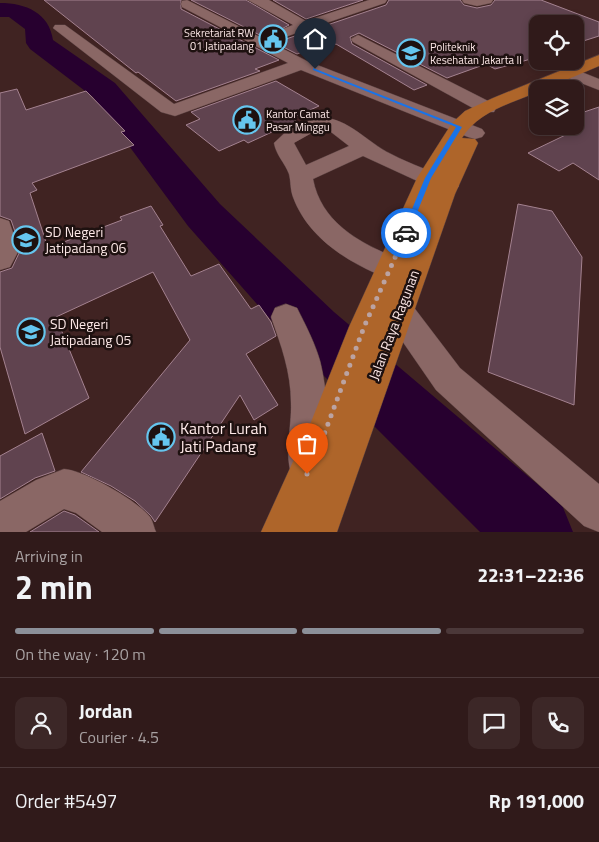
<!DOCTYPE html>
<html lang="en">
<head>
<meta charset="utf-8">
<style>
	body { margin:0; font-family:"Titillium Web",sans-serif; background:#3c2727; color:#f1f3f6; height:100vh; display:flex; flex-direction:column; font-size:19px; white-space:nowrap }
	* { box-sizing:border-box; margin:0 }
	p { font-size:16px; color:#a8a1a2 }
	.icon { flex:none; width:28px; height:28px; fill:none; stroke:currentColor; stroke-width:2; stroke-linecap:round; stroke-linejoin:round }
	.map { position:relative; height:532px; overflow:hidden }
	.side { display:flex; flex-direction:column; background:#301a1a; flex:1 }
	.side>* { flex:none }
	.tools { position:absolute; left:529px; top:15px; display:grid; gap:10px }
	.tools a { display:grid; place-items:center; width:55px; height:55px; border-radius:10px; background:#301a1a; box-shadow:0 2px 8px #0003,0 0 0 1px #4b3839; font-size:25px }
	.pin { position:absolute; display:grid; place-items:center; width:42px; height:42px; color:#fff; margin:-51px -21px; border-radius:50% 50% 50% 0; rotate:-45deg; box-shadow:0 0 5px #0007 }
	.pin .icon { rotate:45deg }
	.courier { position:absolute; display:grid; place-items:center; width:50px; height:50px; margin:-25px; border:4px solid #1a73e8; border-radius:50%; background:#fff; color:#222; box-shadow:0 1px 6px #0007 }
	.overview em { font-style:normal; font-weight:700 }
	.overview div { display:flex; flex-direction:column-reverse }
	.overview { display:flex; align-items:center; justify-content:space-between; height:85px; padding:0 15px }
	h1 { font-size:32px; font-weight:700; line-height:38px }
	.bar { display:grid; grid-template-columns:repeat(4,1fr); gap:8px 5px; align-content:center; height:60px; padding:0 15px }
	.bar i { height:6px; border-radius:4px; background:#4b3839 }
	.bar .on { background:#8c9099 }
	.bar p { grid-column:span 4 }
	.line { display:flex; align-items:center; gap:12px; padding:0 15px; border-top:1px solid #4b3839 }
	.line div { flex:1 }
	.round { display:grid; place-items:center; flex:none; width:52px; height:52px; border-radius:10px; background:#3c2727 }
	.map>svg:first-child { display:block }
</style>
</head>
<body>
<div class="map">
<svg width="599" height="532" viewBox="0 0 599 532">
	<rect width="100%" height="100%" fill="#402322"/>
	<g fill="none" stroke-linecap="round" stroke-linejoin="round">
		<path fill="#27002f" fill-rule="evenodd" d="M0,3C26,3 49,13 53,40L115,83L220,204L334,312L562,505L573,532H480L294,346L188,226L93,97L30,49L26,43L25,29L9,17H0Z"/>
	</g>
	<g fill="#60434f" stroke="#a48290">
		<path d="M44,0H181V9L279,60L255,69L260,71L176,101L138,72L136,73Z"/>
		<path d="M191,0H246L289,25L276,32L277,35L286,39L386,5L389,0H460L464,5L477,8L491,5L495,0H541L599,22V36L577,43L575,42V24H538V57L495,69L486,64L447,78L359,33L350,37L352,44L427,85L414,90L336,44L317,51L312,48L297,54Z"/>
		<path d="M273,0H363L306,19Z"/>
		<path d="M276,81L319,106L292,118L296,121L248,143L244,140L219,151L186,125L200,119L191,112Z"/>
		<path d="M17,89L26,110L86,91L125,131L121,132L134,145L32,183L37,190L30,193L48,248L122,220L120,217L151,206L163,225L160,226L191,276L219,264L251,309L259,305L271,322L276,336L246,354L278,405L254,420L240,395L155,522L151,516L135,501L111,486L81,472L190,340L153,272L56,317L89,398L25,434L0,347V272L12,268L21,249L11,220L0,216V93Z"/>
		<path d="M599,107V180L573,163L559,171L528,153L578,129L572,126H575V115Z"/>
		<path d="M518,204L552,211L582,257L574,405L488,372Z"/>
		<path d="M42,433L55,471L35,478L0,499V456Z"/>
		<path d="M64,511L75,515L99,532H30Z"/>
	</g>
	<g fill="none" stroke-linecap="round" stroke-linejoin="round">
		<g stroke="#594040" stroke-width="1">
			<g id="minor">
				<path d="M187,0L307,61L482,129L485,133L482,137L475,139L468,137L301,70L175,116L161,112L53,28L55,25H65L174,104L288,63L182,7L181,4L182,1Z"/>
				<path d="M248,0H269L306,21L369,0H387L385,3L285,37L278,33L280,30L293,25Z"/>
				<path d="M462,0H493L491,3L477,6L464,3Z"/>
				<path d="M358,35L494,104L496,108L494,112H480L353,42L351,39Z"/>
				<path d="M569,67L599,79V90L563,76L561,72L563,68Z"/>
				<path d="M317,118C346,115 366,142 391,154C412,165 434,172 455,181L459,186L455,191L447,193L439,191L363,156L313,179C321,222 359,243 397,258C408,263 420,265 426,276L422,284L412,287C365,272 311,246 293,197C290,189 291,181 289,174C285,163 276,155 274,143L291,127ZM317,130L331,132L349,146L306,165L294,143Z"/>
				<path d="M0,218L9,221L19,250L10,267L0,270Z"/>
				<path d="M384,287L394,291L409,301L460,368L599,484V532L584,526L436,390L387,319L374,307L369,299L374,291Z"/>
				<path d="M286,304L297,308C305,324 315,343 320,361C328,393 333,449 321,479L307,484L293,479C283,454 292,428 291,403C291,372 281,345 271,317L275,308Z"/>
				<path d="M64,469C84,470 138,501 150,517C153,521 154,528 156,532H102L76,513L64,509L26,532H0V501L36,480Z"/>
			</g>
		</g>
		<g stroke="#594040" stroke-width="1">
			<path id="major" d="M599,55V66L545,89H538V92C511,103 477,112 462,138L475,139L478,143L455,194L337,532H261L311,422L349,327L417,178L452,123L465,111L493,98Z"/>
		</g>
		<use href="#minor" fill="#8a6765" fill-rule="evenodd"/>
		<use href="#major" fill="#ae652a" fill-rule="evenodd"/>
	</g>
	<path fill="#1a73e8" d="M313,68L462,127L431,178L408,235L402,233L425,178L456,127L313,70Z"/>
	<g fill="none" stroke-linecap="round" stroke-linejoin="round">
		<path stroke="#bba3a2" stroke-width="5" stroke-dasharray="0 9" d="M307,474L325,432L364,327L406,233"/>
	</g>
	<defs>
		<g id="civic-ring" transform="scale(1.4375)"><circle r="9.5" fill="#1e1110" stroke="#65c5ee" stroke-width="1.5"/><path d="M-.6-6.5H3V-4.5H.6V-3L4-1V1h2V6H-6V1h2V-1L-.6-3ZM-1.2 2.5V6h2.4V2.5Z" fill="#65c5ee"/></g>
		<g id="university-ring" transform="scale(1.4375)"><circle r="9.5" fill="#1e1110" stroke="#65c5ee" stroke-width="1.5"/><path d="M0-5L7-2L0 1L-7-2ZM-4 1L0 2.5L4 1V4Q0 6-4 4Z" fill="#65c5ee"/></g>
		<g id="school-ring" transform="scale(1.4375)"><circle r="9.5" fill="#1e1110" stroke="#65c5ee" stroke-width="1.5"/><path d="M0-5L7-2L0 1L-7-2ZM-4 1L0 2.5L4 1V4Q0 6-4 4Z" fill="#65c5ee"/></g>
	</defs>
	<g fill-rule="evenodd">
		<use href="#civic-ring" x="273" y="39"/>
		<use href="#university-ring" x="411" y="53"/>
		<use href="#civic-ring" x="247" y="120"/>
		<use href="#school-ring" x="26" y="240"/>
		<use href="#school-ring" x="31" y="332"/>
		<use href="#civic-ring" x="161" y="437"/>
	</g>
	<g text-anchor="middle" stroke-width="5" stroke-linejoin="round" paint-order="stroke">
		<g font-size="11" fill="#fde8e7" stroke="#1e1110" text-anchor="start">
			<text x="254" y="37" text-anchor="end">Sekretariat RW<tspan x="254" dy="13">01 Jatipadang</tspan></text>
			<text x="430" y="51">Politeknik<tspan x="430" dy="13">Kesehatan Jakarta II</tspan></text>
			<text x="266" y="118">Kantor Camat<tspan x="266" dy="13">Pasar Minggu</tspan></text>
		</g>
		<g font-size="14" fill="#fde8e7" stroke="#1e1110" text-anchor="start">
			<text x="45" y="237">SD Negeri<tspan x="45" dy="16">Jatipadang 06</tspan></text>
			<text x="50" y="329">SD Negeri<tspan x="50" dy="16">Jatipadang 05</tspan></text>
		</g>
		<g font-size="14" fill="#fde8e7" stroke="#1e1110">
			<text transform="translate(394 325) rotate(-69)" y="5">Jalan Raya Ragunan</text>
		</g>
		<g font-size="16" fill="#fde8e7" stroke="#1e1110" text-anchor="start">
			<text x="180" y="434">Kantor Lurah<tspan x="180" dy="18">Jati Padang</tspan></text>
		</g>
	</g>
</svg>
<div class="tools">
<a><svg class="icon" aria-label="locate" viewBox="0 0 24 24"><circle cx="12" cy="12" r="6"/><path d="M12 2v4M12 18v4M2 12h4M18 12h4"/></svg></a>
<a><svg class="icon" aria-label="layers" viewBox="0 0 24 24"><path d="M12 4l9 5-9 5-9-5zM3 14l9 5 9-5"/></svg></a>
</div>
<div class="pin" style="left:307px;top:474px;background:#ea580c"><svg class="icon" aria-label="bag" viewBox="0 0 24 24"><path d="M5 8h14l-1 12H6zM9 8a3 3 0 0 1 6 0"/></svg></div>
<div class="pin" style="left:315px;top:69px;background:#1f2937"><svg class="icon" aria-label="home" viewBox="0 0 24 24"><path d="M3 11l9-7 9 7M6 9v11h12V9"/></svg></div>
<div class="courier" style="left:406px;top:233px"><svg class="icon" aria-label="car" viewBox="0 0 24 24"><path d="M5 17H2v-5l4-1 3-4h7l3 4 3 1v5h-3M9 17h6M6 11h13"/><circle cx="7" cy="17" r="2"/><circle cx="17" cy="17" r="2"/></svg></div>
</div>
<section class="side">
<div class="overview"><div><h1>2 min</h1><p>Arriving in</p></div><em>22:31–22:36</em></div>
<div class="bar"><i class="on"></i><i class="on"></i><i class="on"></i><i></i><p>On the way · 120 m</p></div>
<div class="line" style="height:90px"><a class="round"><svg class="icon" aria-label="person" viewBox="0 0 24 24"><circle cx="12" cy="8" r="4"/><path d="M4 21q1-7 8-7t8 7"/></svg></a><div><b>Jordan</b><p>Courier · 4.5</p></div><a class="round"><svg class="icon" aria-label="chat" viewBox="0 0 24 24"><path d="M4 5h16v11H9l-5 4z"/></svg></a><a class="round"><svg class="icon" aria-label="phone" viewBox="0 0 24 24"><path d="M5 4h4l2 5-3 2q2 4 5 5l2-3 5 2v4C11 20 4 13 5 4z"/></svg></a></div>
<div class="line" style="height:65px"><div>Order #5497</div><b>Rp 191,000</b></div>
</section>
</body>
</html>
